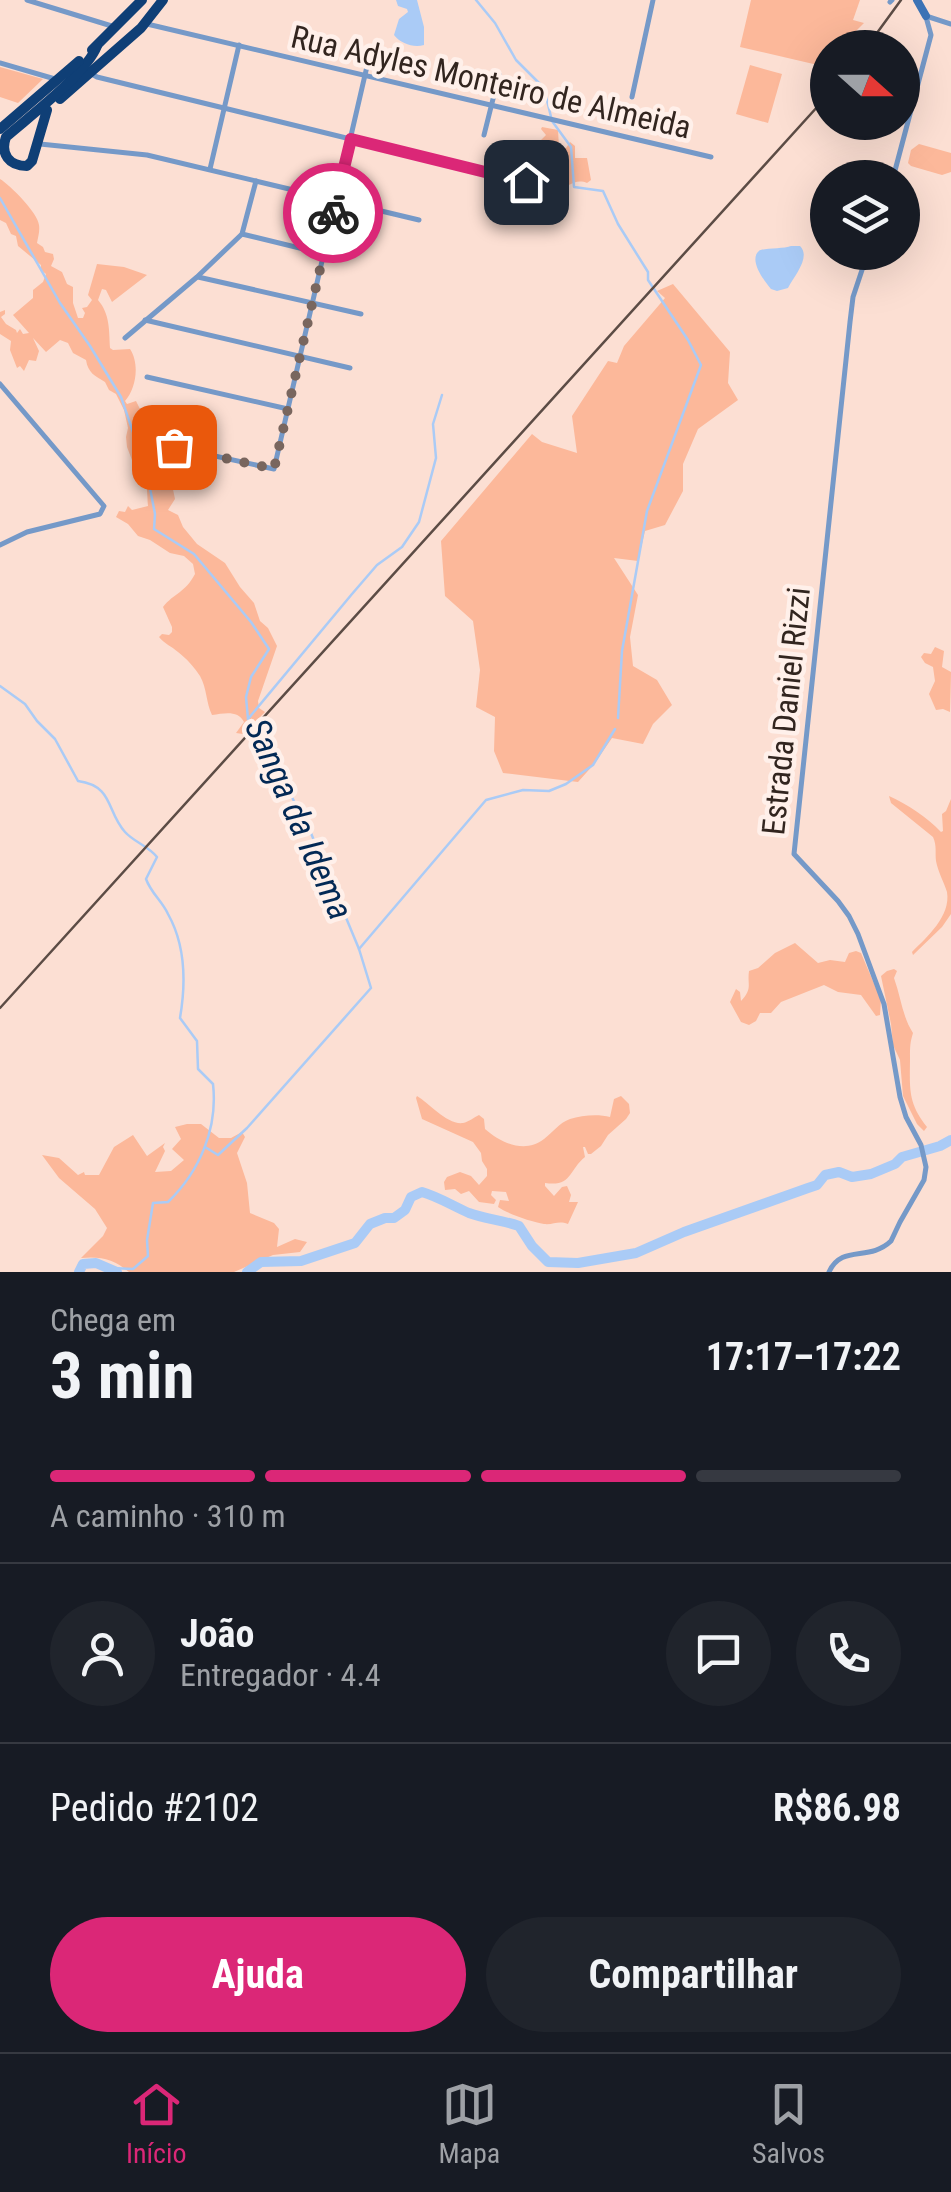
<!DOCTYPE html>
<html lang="pt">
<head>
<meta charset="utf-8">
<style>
	body { margin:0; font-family:"Roboto Condensed",sans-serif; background:#20242c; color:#f1f3f6; height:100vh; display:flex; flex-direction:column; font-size:38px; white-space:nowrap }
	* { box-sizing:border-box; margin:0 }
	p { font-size:32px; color:#9ea1a6 }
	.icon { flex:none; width:55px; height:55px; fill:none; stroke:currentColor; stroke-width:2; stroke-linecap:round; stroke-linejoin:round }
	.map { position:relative; height:1272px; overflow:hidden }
	.sheet { display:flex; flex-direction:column; background:#171b24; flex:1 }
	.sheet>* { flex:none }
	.needle { width:65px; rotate:111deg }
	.tools { position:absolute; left:810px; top:30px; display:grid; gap:20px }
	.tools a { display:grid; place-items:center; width:110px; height:110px; border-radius:50%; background:#171b24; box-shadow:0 10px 40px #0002; font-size:50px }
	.pin { position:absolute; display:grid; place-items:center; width:85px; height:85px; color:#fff; margin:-42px; border-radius:20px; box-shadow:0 5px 15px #0006 }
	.courier { position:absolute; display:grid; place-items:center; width:100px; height:100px; margin:-50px; border:8px solid #db2777; border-radius:50%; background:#fff; color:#222; box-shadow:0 2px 12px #0007 }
	.headline em { font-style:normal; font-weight:700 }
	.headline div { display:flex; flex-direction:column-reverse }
	.headline { display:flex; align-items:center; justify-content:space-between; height:170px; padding:0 50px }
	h1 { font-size:65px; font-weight:700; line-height:75px }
	.bar { display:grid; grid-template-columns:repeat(4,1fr); gap:15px 10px; align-content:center; height:120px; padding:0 50px }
	.bar i { height:12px; border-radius:8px; background:#363941 }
	.bar .selected { background:#db2777 }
	.bar p { grid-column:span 4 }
	.line { display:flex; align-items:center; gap:25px; padding:0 50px; border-top:2px solid #363941 }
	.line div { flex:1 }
	.round { display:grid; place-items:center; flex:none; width:105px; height:105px; border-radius:52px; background:#20242c }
	.button { display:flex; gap:20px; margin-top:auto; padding:20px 50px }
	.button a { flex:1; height:115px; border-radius:60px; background:#db2777; color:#fff; font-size:40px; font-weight:700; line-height:115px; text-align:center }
	.button a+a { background:#20242c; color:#f1f3f6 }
	.dock { display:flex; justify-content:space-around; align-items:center; height:140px; border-top:2px solid #363941; background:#171b24; font-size:28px; color:#9ea1a6 }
	.dock a { display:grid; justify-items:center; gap:5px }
	.dock .selected { color:#db2777 }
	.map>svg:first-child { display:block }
</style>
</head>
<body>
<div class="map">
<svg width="951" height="1272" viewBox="0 0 951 1272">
	<rect width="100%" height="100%" fill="#fcdfd3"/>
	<g fill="#fcb89a">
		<path d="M751,0H860L853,20L864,23L840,47L828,48L827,60L822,66L740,47Z"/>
		<path d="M750,65L782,74L768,123L736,114Z"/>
		<path d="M0,67L43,79L18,103L0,97Z"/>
		<path d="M542,127L558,130L559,147L566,148L570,142L575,146V158H587L591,180L587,183C580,180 574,182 567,186L568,194L544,201L535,208L530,205L533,197L539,194L536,191L519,192L522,186L537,183L544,163L536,156L535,146L546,135L541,129Z"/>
		<path d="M919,144L951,153V172L942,175L911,166L908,163L911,150Z"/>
		<path d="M0,179C10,185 38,213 39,225C40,231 38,237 37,243L43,247L45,252L53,254L54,259L51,266L62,272L67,284L73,287V303L78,318H83L85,313L82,308L87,307L92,300L88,295L97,264L124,267L147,275L112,302L106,290L102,289L98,300C110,314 109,330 110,348L113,350L130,349C140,364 136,389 125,401L127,404L136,401L142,413L137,430V439L147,451L150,459L149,469L154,479L164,483L171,480L175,499L168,510L178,515L183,527L197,544L225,563L240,587L254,603L260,621L268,628L277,646L258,701L259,708L265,712L243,734L236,733L244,722C238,710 225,713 212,715C206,703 207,688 200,676C195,668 186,658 178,652C171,646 165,644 159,637L162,634L169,635L172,632V627L163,607C174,593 185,593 195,574L193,564L184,556L170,553L150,540L138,536L128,524L116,517L119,511L125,512L128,506L132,510L148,506C147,491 148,467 132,460L127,447L126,437L128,428L124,410L116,394L109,390L105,382C95,376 88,373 86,360L73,353L68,343L60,340L46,352L33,338L39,351L36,361L29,360L24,371L20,366L17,368L10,350L11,341L0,334V312L5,310V314L1,317L6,324L16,330L17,333L20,329L23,334L29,333L13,315L33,298V290L43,282L46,274L41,270V265L18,246L16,236L11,234L6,223L0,220Z"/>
		<path d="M673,284L730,352L728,383L738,400L698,429L683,464V491L665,525L645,531L638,561L614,558L638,595L630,637L633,666L657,680L672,705L653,724L643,744L612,738L595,763L578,782L503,773L494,751L495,717L476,707L480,670L473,621L445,596L441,541L532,434L542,442L577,453L572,416L608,361L617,363L624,346L665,298L657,291Z"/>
		<path d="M935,647L944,651L942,667L951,672L950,712L943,709L936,710L929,694L935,681L933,667L925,663L921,657L924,653L931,654Z"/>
		<path d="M889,796C907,804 927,817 941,832L943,831L942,814L946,811L951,799V914L942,927L913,955L912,952C927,937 951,916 947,892C944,882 938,872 936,861C935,852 937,846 933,837L891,803Z"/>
		<path d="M795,943L818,963L830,960L845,962L849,953L856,951L861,953L881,1000L880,1015L876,1016L861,995L838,992L824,985L781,1002L771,1013H760L756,1021L749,1025L741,1022L730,1002L736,989L740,992L741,1001C753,988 747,985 749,971L758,968L775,953Z"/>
		<path d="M894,969L897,971L894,978C901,997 902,1016 913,1033C910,1043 910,1047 910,1057C910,1087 907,1102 927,1127L924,1131L917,1124L903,1096L900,1060L893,1045L891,1024L881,976L887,971Z"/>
		<path d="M417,1096C429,1103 447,1125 463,1123C469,1122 474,1117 479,1115L484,1119L485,1129C501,1143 525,1154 544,1139C553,1132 559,1123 570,1119C582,1115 599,1114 610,1117L614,1099L621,1096L629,1104L630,1113L626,1119L608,1135L601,1146L591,1154H588L585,1147H583L585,1157C568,1171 572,1187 545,1183V1186L554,1196L562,1187L567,1186L571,1195L569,1202H578L568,1224C558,1220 554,1225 544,1224C532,1222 508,1214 498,1207L500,1200L509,1201L506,1192L492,1191L491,1195L496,1200L494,1204L479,1202L469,1191L461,1194L455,1189L445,1190L444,1182L447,1177L460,1172L471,1176L479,1185L487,1176V1169L482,1161L481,1153L473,1142L422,1119L416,1098Z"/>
		<path d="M187,1124H201L219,1138H231L242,1132L245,1137L237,1153L247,1183L250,1213L274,1223L279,1229L277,1247L295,1239L307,1242L300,1252L273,1255L234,1272H129C114,1259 100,1256 81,1258L103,1236L107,1228L95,1209L59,1178L42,1155L59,1158L78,1175L84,1172L85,1175H99L114,1147L133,1135L147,1156L165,1143L163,1147L165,1151L155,1172L171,1171L184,1160L172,1149L181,1139L175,1127Z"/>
	</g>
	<g fill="#aacbf6">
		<path d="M396,0H417L424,27V45C414,48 401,44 394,35L399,19L408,12L407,9L398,6Z"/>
		<path d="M791,246H800C811,257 795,275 788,288L777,291L771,289C765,282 748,260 759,251C761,248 784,249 791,246Z"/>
	</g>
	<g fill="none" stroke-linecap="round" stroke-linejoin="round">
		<g stroke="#aacbf6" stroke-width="2.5">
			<path d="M476,0L495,23L516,60L544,88L552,121L571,147L574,187L603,191L618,224L648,272V280L688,340L701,365L647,511L622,651L618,718"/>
			<path d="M0,198L60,303L90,346L121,397L147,473L155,514L154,529L194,554L251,622L269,649L251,677L246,697L248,719L308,826L359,949L371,988L247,1128L218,1155L205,1147"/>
			<path d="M0,686L25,704L37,721L55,739L78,781C114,786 106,811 125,832C134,842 148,846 157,857L146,879C151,893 162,901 168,914C186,946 186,983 180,1018L197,1041L198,1069L213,1084C218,1128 200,1171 168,1202L153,1203L147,1240L148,1256L133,1269L112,1268"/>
			<path d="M248,719L352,594L377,565L402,547L419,522L436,458L433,424L442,395"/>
			<path d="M359,949L486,800L523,790L549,791L566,784L593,765L615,729"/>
		</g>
		<g stroke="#aacbf6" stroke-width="10">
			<path d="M79,1272L83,1264L96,1263L117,1272"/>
			<path d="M247,1272L261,1262L301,1261L355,1243L370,1224L385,1218H394L405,1210L411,1197L422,1192C439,1197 453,1206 469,1213C485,1219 502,1220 519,1226L532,1246L548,1262L578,1263L636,1253L684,1232L808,1188L817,1185L825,1175L839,1172L852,1177L871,1174L895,1164L902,1157L940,1146L951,1140"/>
		</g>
		<g stroke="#7599c8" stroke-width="5">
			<path d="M27,0L115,27"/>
			<path d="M890,2L892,0"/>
			<path d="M926,16L951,24"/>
			<path d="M147,24L711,157"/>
			<path d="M0,63L55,79"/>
			<path d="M90,73L97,77L526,182"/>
			<path d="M632,97L653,0"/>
			<path d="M484,135L499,75"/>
			<path d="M40,144L147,155L419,220"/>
			<path d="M210,169L239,45"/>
			<path d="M893,178L931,35L926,17"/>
			<path d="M242,234L324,254"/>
			<path d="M198,277L361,314"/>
			<path d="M145,320L350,368"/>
			<path d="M125,338L197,277L242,234L256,181"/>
			<path d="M147,377L288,409"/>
			<path d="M0,384L104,506L100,514L27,532L0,545"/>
			<path d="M174,447L274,469L371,49"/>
			<path d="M829,1272C842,1244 869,1262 891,1241L900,1222L924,1180L926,1167L921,1145L906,1117L900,1097L884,1004L858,934L849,916L838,901L794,854L850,322L853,297L868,252"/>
		</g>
		<path stroke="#3c72b5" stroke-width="8" d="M917,0L926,16"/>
		<g stroke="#0f3f76" stroke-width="10">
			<path d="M92,50L142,0"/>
			<path d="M60,99L141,28L163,0"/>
			<path d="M47,110L32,161L27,166C9,166 0,154 6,137C30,116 86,74 97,46"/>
			<path d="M0,129L79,61"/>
		</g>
		<g stroke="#5c4c45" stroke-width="2.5">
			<path d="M866,48L901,0"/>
			<path d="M0,1008L828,95"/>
		</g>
	</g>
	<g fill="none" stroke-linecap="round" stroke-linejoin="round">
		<path stroke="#79665e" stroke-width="10" stroke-dasharray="0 18" d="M174,447L274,469L333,213"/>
		<path stroke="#db2777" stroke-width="12" d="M333,213L351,139L526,182"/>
	</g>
	<g text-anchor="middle" stroke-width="9" stroke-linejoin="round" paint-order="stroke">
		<g font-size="32" fill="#32251f" stroke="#fff0ea">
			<text transform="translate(491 82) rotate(13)" y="11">Rua Adyles Monteiro de Almeida</text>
			<text transform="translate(786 711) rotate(-84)" y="11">Estrada Daniel Rizzi</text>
		</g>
		<g font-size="35" font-style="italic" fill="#032955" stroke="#fff0ea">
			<text transform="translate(299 819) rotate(66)" y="12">Sanga da Idema</text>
		</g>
	</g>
</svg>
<div class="tools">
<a><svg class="needle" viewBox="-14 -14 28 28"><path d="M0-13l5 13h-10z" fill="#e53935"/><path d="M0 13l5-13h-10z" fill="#9ea1a6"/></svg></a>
<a><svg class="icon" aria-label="layers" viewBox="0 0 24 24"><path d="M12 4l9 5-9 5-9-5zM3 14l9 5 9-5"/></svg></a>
</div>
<div class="pin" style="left:174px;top:447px;background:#ea580c"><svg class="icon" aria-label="bag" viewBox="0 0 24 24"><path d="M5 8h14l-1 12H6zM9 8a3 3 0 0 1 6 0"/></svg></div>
<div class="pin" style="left:526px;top:182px;background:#1f2937"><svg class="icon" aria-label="home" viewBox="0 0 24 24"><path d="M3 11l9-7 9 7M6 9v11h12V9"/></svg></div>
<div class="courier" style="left:333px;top:213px"><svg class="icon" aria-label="bike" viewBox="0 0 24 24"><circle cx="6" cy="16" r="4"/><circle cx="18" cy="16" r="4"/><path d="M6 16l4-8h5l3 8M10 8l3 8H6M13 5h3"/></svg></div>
</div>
<section class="sheet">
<div class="headline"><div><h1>3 min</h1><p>Chega em</p></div><em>17:17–17:22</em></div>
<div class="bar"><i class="selected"></i><i class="selected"></i><i class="selected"></i><i></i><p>A caminho · 310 m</p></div>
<div class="line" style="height:180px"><a class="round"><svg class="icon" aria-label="person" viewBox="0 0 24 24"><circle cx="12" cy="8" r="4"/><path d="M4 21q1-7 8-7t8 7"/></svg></a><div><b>João</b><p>Entregador · 4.4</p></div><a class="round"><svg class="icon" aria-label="chat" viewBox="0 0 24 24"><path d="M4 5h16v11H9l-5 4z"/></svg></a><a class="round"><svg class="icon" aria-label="phone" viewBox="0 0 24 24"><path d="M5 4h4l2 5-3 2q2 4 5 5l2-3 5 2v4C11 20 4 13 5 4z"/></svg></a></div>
<div class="line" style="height:130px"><div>Pedido #2102</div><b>R$86.98</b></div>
<div class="button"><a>Ajuda</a><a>Compartilhar</a></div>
</section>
<nav class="dock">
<a class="selected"><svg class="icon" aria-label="home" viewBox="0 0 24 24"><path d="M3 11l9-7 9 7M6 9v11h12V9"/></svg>Início</a>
<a><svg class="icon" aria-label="map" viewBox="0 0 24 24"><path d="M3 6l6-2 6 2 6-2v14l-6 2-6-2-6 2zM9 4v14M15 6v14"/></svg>Mapa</a>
<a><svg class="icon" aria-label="saved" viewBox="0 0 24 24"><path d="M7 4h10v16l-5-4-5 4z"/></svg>Salvos</a>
</nav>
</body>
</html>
